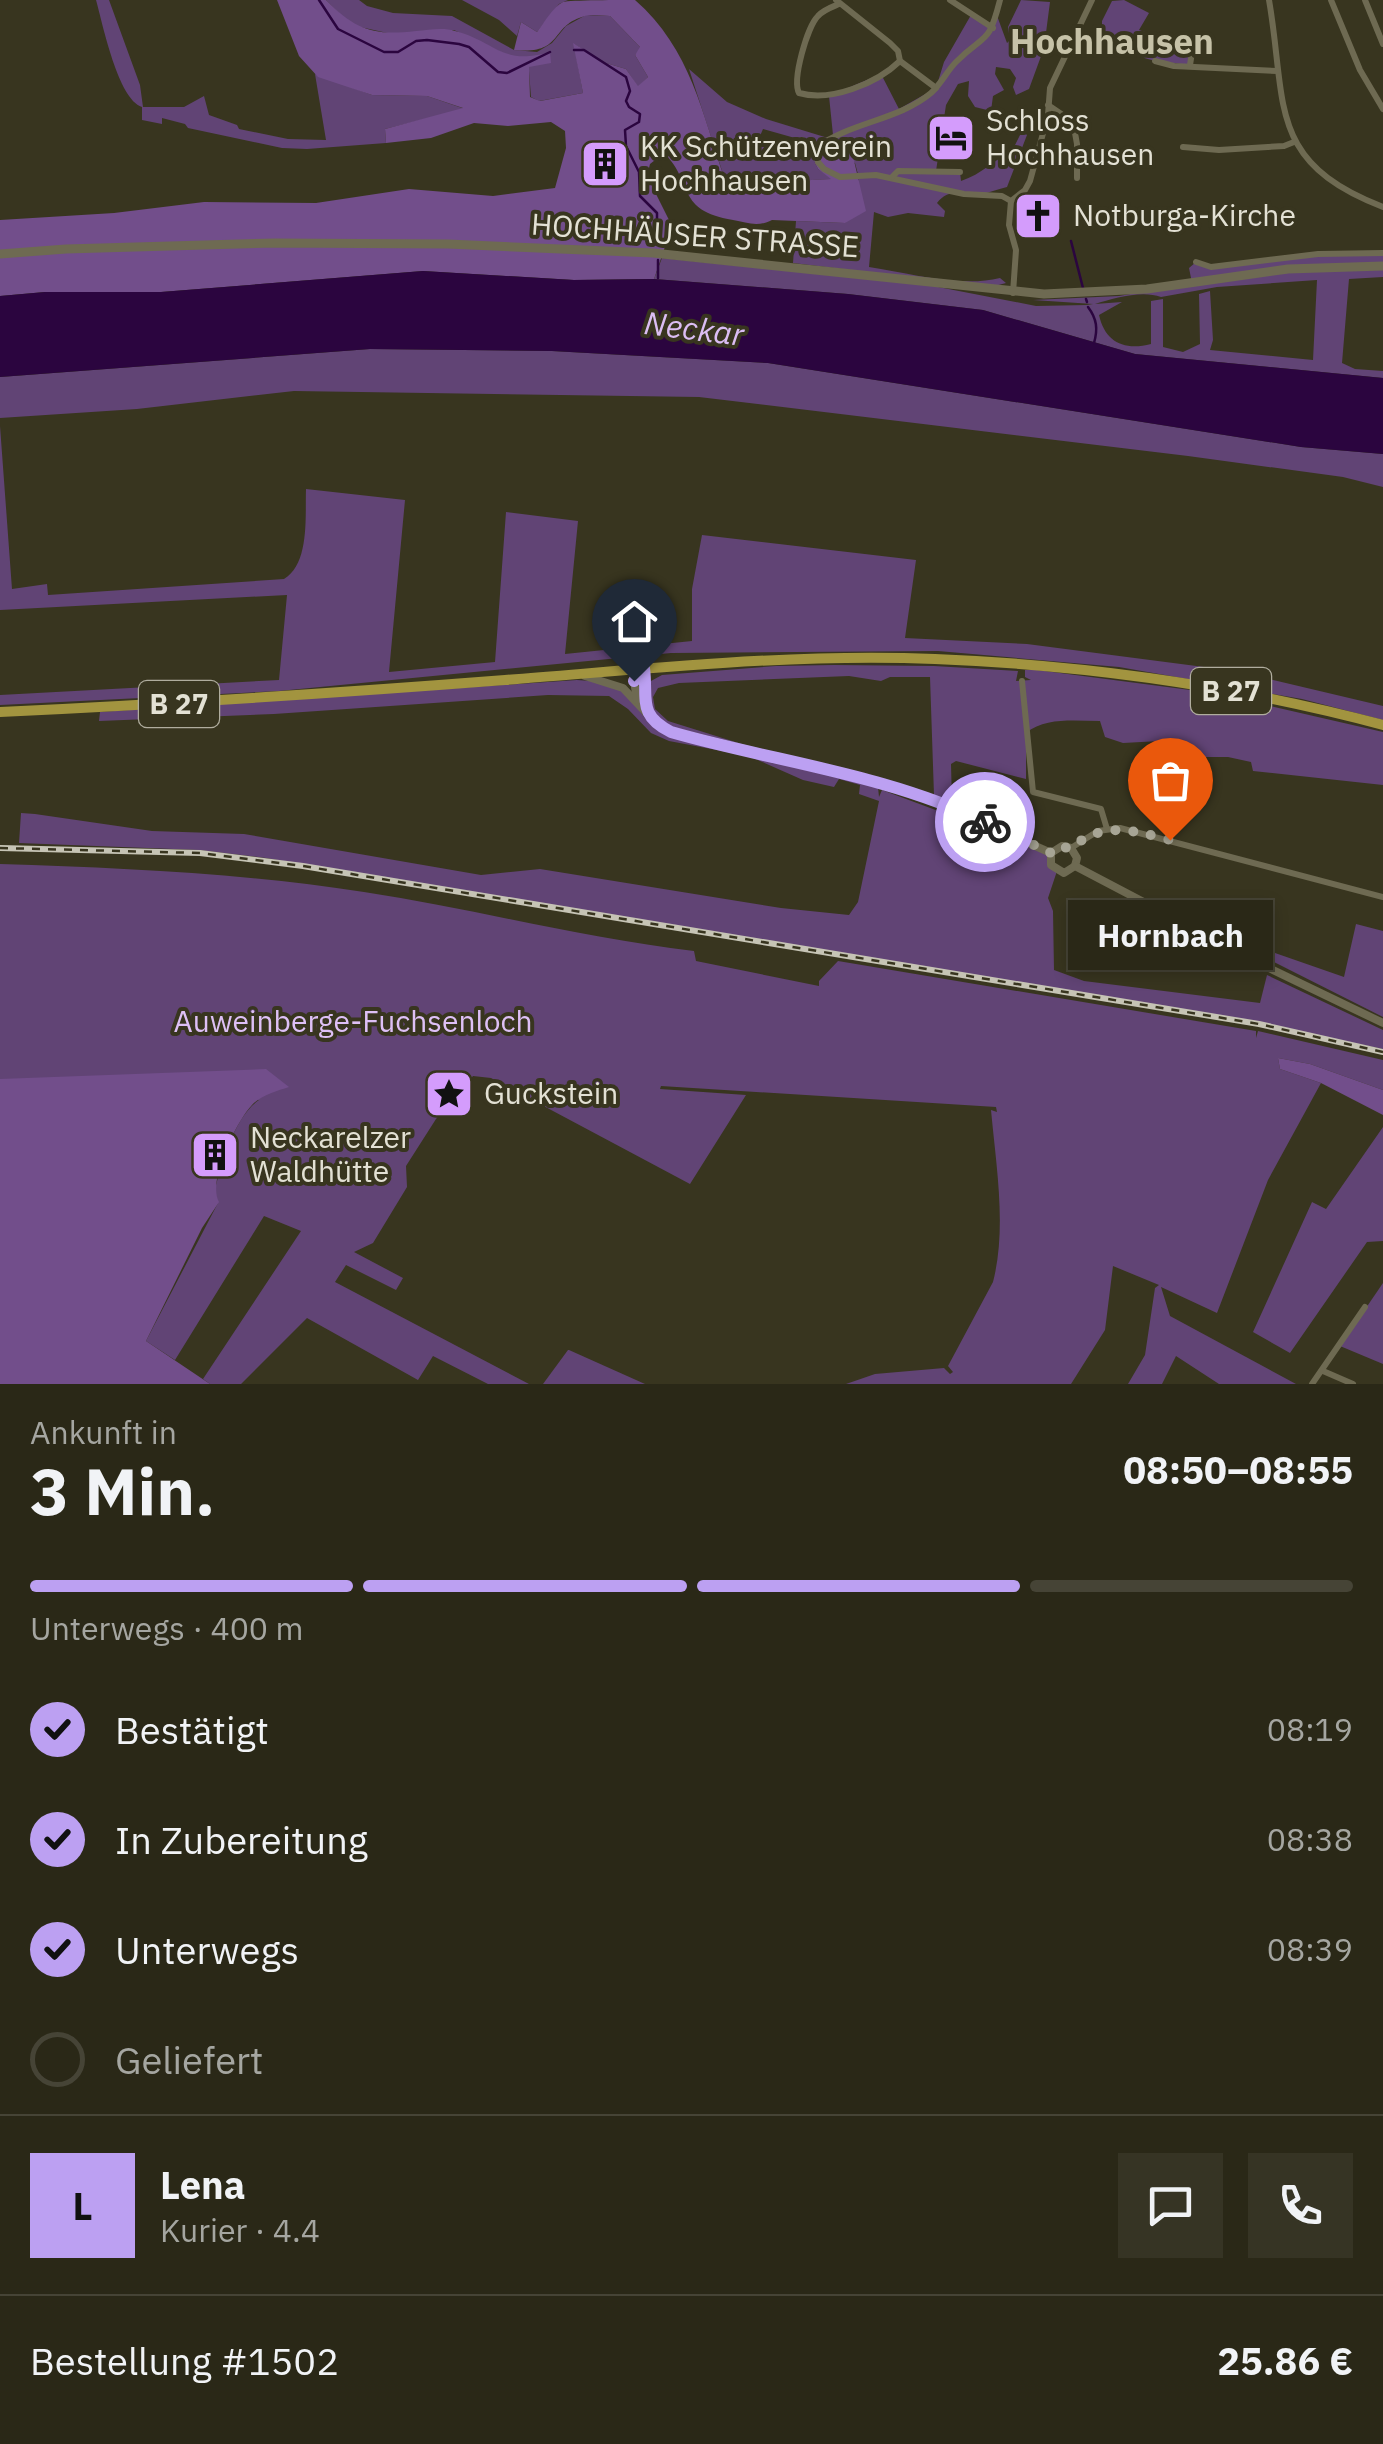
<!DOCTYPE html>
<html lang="de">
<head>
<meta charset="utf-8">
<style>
	body { margin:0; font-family:"IBM Plex Sans",sans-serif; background:#363424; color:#f1f3f6; height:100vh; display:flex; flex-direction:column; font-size:38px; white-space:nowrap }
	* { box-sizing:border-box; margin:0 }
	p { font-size:32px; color:#a5a6a1 }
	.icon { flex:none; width:55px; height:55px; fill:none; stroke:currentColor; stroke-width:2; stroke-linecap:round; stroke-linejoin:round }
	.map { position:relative; height:1384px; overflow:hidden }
	.details { display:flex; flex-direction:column; background:#2a2817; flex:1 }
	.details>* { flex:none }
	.pin { position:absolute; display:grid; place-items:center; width:85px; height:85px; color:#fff; margin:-102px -42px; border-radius:50% 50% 50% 0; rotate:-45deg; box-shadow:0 0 10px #0007 }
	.pin .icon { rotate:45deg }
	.courier { position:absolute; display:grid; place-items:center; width:100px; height:100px; margin:-50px; border:8px solid #bca0f2; border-radius:50%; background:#fff; color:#222; box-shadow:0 2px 12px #0007 }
	.bubble { position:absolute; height:70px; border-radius:0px; background:#2a2817; box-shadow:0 5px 15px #0003,0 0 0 2px #464436; font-size:32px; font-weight:800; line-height:70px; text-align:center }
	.summary em { font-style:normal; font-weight:800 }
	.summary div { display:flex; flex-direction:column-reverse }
	.summary { display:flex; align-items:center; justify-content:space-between; height:170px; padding:0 30px }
	h1 { font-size:65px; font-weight:800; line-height:75px }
	.bar { display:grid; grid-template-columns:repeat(4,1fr); gap:15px 10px; align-content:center; height:120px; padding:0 30px }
	.bar i { height:12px; border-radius:8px; background:#464436 }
	.bar .current { background:#bca0f2 }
	.bar p { grid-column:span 4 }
	.line { display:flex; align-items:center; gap:25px; padding:0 30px; border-top:2px solid #464436 }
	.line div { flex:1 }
	.round { display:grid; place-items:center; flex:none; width:105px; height:105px; border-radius:0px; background:#363424 }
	ol { padding:0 30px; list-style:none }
	li { display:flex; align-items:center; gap:30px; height:110px }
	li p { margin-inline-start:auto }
	li .icon { padding:10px; border-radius:50%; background:#bca0f2; color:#111; stroke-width:4 }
	li:last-child { color:#a5a6a1 }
	li i { width:55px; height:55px; border:5px solid #464436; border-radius:50% }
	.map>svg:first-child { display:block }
</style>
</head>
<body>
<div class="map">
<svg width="1383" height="1384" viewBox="0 0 1383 1384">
	<rect width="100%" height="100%" fill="#38351f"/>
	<g fill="#614475" fill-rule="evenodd">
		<path d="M96,0H109L140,85L143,107H184L204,96L209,115L237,125L239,129L288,139L326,140L315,74L372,95L427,96L465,109L385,129L386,143L307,149L282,148L188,128L185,124L162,118V124L142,120V107C118,99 103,25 96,0Z"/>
		<path d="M326,0H359L367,6L393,13L452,16L514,50L537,52L552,43L566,26L586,15L610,16L641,48L635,55L648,77L638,87L626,69L606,63L574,44L583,93L539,101L531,97L528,58L511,57L454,30L392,34L351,25Z"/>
		<path d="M462,0H568L559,4L537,32L521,22L517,36L499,20Z"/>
		<path d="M1021,0L1050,2L1044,48L1029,89L1016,95L1013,87L1016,78L1010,69L996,67L995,74L1004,90L993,96L991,111L975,107L968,96L969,81L958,84L946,105L936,171L960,172L961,181C982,174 994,160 1012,151L1022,131L1027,135L1007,187C998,189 991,192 983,194C965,200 952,184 937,203L945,211L944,217L908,213L888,217L874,212L869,267C910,273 960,288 1000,278L1006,283L991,287L793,263L796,221L845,223L859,178L855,163L802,140L763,129L760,136L764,139L798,151L806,158L810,153L818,169L833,179L729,184L725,180L689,69L727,102L766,119L828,138L833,135L829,96L881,74L899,109L936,88L944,62L971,15L992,27L996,13L1007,43L1010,40L1008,27Z"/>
		<path d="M1124,0L1149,13L1139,30L1192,48L1190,65L1155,61L1102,46V21L1112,1Z"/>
		<path d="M1383,253V277L1349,279L1342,363L1355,369L1383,371V378L1135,354L983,310L848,294L654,279L662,258L933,286L1036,306L1087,305L1093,304L1033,300L1119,296L1192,283L1189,268L1196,262L1211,267L1251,260ZM1317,280L1313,360L1210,350L1213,340L1210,291L1199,294L1200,344L1183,352L1163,347V299L1151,301V344C1124,351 1105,342 1099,315L1122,302L1095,304C1114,298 1142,290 1161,297L1217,287Z"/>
		<path d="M370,349L552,351L768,363L1301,447L1383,454V487L1343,477L1188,456L699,397L294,391L137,409L0,418V377Z"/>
		<path d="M0,426L12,589L47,584L48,595L284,579C310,564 305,515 306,489L405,500L389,672L495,662L506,512L578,521L565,654L692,641V589L702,535L916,560L905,638L1027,644L1204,667L1260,677L1383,706V720L1302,699L1119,667L938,651L671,653L279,691L0,705V695L279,680L287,595L0,610Z"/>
		<path d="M834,665L934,666L1018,671L1016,681L1031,680L1025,677V670H1037L1213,693L1383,732V785L1253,771L1251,762L1228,757H1162L1160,741L1123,743L1105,737L1100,721C1074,721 1046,717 1026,733V779L956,761L951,764L952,802L934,795L930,677H890L881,681L849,676L679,683L658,688L653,697L655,709L668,721L745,745L872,776L668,726C653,714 644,699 651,681L662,675L776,666Z"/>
		<path d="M577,680C595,681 615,682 628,696C640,708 644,722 660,730C686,742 720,740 743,755L669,741L651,733L628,709L609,696L548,695L274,714L99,721L100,712Z"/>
		<path d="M751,757L878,787L879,797L882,790L1051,853L1057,871L1048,898L1053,911L1054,970L1084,981L1260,1003L1267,975L1383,1030V1049L1193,1011L582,913L266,858L199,850L19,843L21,813L35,814L152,831L244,834L481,875L540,869L781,908L849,915L858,902L879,801L859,794L860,785L839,779L834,787L803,780Z"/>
		<path d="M0,864C123,868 243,873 364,892C475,909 583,938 694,951L696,961L819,986V981L838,961L1256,1031V1038L1258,1031L1383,1060V1090L1310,1064L1278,1058L1280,1069L1321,1083L1268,1180L1217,1313L1161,1287L1170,1316L1296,1384H1219L1176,1356L1162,1384H1128L1145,1355L1155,1288L1159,1285L1113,1266L1105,1330L1071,1384H846L875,1374L944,1368L950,1374L953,1372L948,1366L993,1282C1007,1228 996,1165 991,1110L997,1112L996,1107L661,1086L660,1089L746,1095L690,1184L491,1078L473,1076L436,1119L406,1166L407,1187L373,1243L354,1252L403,1278L396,1290L346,1265L335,1282L529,1384H488L433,1356L418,1380L307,1318L241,1384H210L203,1379L301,1231L264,1216L175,1360L146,1341L218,1203L209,1188L214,1193C221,1165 234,1117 259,1100L0,1122Z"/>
		<path d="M1356,924L1383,931V1017L1236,943L1238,940L1344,977Z"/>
		<path d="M1383,1127V1241L1367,1242L1290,1353L1253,1332L1312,1202L1326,1209Z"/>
		<path d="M1383,1283V1364L1340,1346Z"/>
		<path d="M568,1350H569L645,1384H543Z"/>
	</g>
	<g fill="#724e8b">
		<path d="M277,0H326C356,30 373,36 416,31C429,30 443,27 455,31C497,42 501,66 550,52L551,63L529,67L530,97L540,101L583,93L573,43L606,63L626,69L638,86L648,77L635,55L640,47L610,16C602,16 592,14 585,16C548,26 565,55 514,50L521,22L537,32C544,23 553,7 563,2C569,0 623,0 635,0C691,49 702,113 725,180L729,184L831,179L818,169L810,153L828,138L850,144L866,211L845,223L772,220C758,227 748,223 733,220C675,210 695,184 664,153L650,164L647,176L672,226L654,279L574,280L423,271L161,292H45L0,296V220L114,213L204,202L316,203L409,189L493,196L555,188L566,148L565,131L551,122L508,126L474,123L431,138L386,143L385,129L463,108L427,96L372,95L318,77L299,56Z"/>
		<path d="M1278,1058L1310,1064L1383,1090V1115L1321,1083L1280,1069Z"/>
		<path d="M266,1069L289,1087C277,1091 261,1095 252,1105C236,1122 207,1181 219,1202L202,1228L146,1341L210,1384H0V1079Z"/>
	</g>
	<path fill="#2b053f" d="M423,271L574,280L654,279L848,294L983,310L1135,354L1383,378V454L1301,447L768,363L552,351L370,349L0,377V296L45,292H161Z"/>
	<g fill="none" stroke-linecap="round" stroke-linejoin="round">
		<g stroke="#2b053f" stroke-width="2.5">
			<path d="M319,0L338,29L384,52H398L416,41L427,40L459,44L469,47L498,72L507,73L550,52"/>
			<path d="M574,50H584L626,77L630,91L626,101L629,107L640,114L639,122L625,130L626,146L639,172L640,196L657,213V240"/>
			<path d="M1071,241L1083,288"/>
			<path d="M658,260V278"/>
			<path d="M1086,299L1087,302"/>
			<path d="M1088,307C1097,319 1098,329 1094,343"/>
		</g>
		<g stroke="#6e6a52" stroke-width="6">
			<path d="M836,0L890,43L898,51L900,61L936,88"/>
			<path d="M950,0L993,28"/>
			<path d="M1269,0C1287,103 1266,162 1383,207"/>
			<path d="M1331,0L1360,70L1383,109"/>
			<path d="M1365,0L1383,44"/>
			<path d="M839,4C832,7 823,10 818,16C807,27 792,80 799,93C831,102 876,84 900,61"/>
			<path d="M1155,61L1174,66L1277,71"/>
			<path d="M1190,65L1194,39"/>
			<path d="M1048,105L1073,122L1077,144V178"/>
			<path d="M802,140L817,147"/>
			<path d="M817,147C851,122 899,120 931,93C941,84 947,71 956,62C986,32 988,47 1000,0"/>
			<path d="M817,147L818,162L824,169L840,177L876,175L964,194L1002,196L1011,201"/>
			<path d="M1183,147L1219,150L1284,146L1294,142"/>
			<path d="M892,177L898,171L960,172"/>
			<path d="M1011,201L1025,190L1030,181L1048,115L1050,88L1092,0"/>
			<path d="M1011,201L1009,225L1016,250L1013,293"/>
			<path d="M1196,262L1211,267L1318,254L1383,253"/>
			<path d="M1022,681L1033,792L1101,809L1107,829"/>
			<path d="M1071,848L1098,831L1120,828L1383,897"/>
			<path d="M1323,1371L1353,1384"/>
			<path d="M1312,1384L1365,1307"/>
		</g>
		<g stroke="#6e6a52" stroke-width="8">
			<path d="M644,668L645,709"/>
			<path d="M585,676L623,688L653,720L671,731L879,782L923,796L1051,853"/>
			<path d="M637,700L634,681L644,668"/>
			<path d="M1051,853L1062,846L1071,848L1077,858L1075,866"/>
			<path d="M1051,853V865L1064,873L1075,866"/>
			<path d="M1075,866L1271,969L1383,1023"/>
		</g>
		<path stroke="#6e6a52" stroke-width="9" d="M0,254L66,249L275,243L448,244L653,253L1044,294L1147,289L1288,269L1383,266"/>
		<path stroke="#a2943f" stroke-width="10" d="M0,712C169,704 337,693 505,680C648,669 792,653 935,659C1086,665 1237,686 1383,725"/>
		<g stroke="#c6c4b5" stroke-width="6">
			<path id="rail" d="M0,848L200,853L303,866L1259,1024L1383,1052"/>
		</g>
		<use href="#rail" stroke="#38351f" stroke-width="2.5" stroke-dasharray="8" stroke-linecap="butt"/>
	</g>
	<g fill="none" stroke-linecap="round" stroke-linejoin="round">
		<path stroke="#a7a595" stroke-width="10" stroke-dasharray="0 18" d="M985,822L1051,853L1058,847L1071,848C1103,821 1132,830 1170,840"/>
		<path stroke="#bca0f2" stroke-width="12" d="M634,681L644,668C648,699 637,715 671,732C776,762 886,774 985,822"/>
	</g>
	<defs>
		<g id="hotel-square" transform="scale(2.5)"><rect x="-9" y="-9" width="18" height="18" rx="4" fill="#d49cfc" stroke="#38351f"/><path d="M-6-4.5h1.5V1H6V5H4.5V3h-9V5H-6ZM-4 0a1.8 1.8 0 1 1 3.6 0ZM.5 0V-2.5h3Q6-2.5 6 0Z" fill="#111"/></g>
		<g id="building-square" transform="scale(2.5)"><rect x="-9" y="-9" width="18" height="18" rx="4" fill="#d49cfc" stroke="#38351f"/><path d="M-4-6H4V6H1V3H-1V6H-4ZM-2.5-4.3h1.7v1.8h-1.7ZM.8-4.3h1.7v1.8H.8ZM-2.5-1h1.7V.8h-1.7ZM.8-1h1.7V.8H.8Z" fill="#111"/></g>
		<g id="church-square" transform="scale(2.5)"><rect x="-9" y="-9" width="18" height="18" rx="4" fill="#d49cfc" stroke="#38351f"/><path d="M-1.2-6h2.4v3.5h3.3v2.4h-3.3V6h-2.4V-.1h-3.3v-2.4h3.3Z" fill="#111"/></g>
		<g id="sight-square" transform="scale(2.5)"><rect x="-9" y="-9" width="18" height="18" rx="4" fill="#d49cfc" stroke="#38351f"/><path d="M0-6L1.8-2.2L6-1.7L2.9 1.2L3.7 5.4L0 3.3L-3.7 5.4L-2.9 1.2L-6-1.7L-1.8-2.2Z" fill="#111"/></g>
	</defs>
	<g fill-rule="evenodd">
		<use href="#hotel-square" x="951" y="138"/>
		<use href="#building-square" x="605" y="164"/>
		<use href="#church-square" x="1038" y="216"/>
		<use href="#sight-square" x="449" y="1094"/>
		<use href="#building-square" x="215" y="1155"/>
	</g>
	<g text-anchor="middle" stroke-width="8" stroke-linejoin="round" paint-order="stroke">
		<g fill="#38351f" stroke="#b0ad9e" stroke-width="2.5">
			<rect x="1191" y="668" width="80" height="46" rx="8"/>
			<rect x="139" y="681" width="80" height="46" rx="8"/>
		</g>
		<g font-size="28" font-weight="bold" fill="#e3e1d4">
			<text x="1231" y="701">B 27</text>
			<text x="179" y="714">B 27</text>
		</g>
		<g font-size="30" fill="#e3e1d4" stroke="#38351f" text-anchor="start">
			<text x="986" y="131">Schloss<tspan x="986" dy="34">Hochhausen</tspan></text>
			<text x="640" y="157">KK Schützenverein<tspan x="640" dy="34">Hochhausen</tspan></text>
			<text x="1073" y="226">Notburga-Kirche</text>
			<text x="484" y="1104">Guckstein</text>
			<text x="250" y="1148">Neckarelzer<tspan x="250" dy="34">Waldhütte</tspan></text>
		</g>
		<g font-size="30" fill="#e3e1d4" stroke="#38351f">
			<text transform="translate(695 236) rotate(4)" y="10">HOCHHÄUSER STRASSE</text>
		</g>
		<g font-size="30" fill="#dec0f6" stroke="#38351f">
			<text x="353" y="1032">Auweinberge-Fuchsenloch</text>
		</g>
		<g font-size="32" font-style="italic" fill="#dbbdf3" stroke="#38351f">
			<text transform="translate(694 329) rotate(7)" y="11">Neckar</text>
		</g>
		<g font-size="35" font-weight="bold" fill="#c6c2a8" stroke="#38351f">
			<text x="1112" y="54">Hochhausen</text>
		</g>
	</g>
</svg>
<div class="pin" style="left:1170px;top:840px;background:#ea580c"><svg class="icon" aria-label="bag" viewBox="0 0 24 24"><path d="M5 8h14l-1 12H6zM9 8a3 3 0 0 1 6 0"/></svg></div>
<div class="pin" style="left:634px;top:681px;background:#1f2937"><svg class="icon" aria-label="home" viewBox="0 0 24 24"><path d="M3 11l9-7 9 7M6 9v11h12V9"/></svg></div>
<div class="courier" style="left:985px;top:822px"><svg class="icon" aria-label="bike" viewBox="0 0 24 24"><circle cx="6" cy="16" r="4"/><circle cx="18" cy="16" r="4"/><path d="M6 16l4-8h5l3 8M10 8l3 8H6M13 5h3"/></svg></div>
<div class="bubble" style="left:1068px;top:900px;width:205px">Hornbach</div>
</div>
<section class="details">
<div class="summary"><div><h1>3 Min.</h1><p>Ankunft in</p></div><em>08:50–08:55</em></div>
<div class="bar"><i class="current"></i><i class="current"></i><i class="current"></i><i></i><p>Unterwegs · 400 m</p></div>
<ol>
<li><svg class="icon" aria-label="check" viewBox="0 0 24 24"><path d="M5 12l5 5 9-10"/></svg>Bestätigt<p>08:19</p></li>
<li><svg class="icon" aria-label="check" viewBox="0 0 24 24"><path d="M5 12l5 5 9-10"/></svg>In Zubereitung<p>08:38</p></li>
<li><svg class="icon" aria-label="check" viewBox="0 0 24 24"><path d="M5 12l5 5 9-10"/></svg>Unterwegs<p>08:39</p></li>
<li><i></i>Geliefert</li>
</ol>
<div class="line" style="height:180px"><b class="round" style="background:#bca0f2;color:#111">L</b><div><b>Lena</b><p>Kurier · 4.4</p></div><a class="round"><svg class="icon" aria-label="chat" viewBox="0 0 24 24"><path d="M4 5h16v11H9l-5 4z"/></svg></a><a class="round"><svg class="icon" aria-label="phone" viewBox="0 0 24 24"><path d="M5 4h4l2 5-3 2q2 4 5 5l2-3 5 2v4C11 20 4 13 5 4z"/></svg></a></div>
<div class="line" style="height:130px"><div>Bestellung #1502</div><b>25.86 €</b></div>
</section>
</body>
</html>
